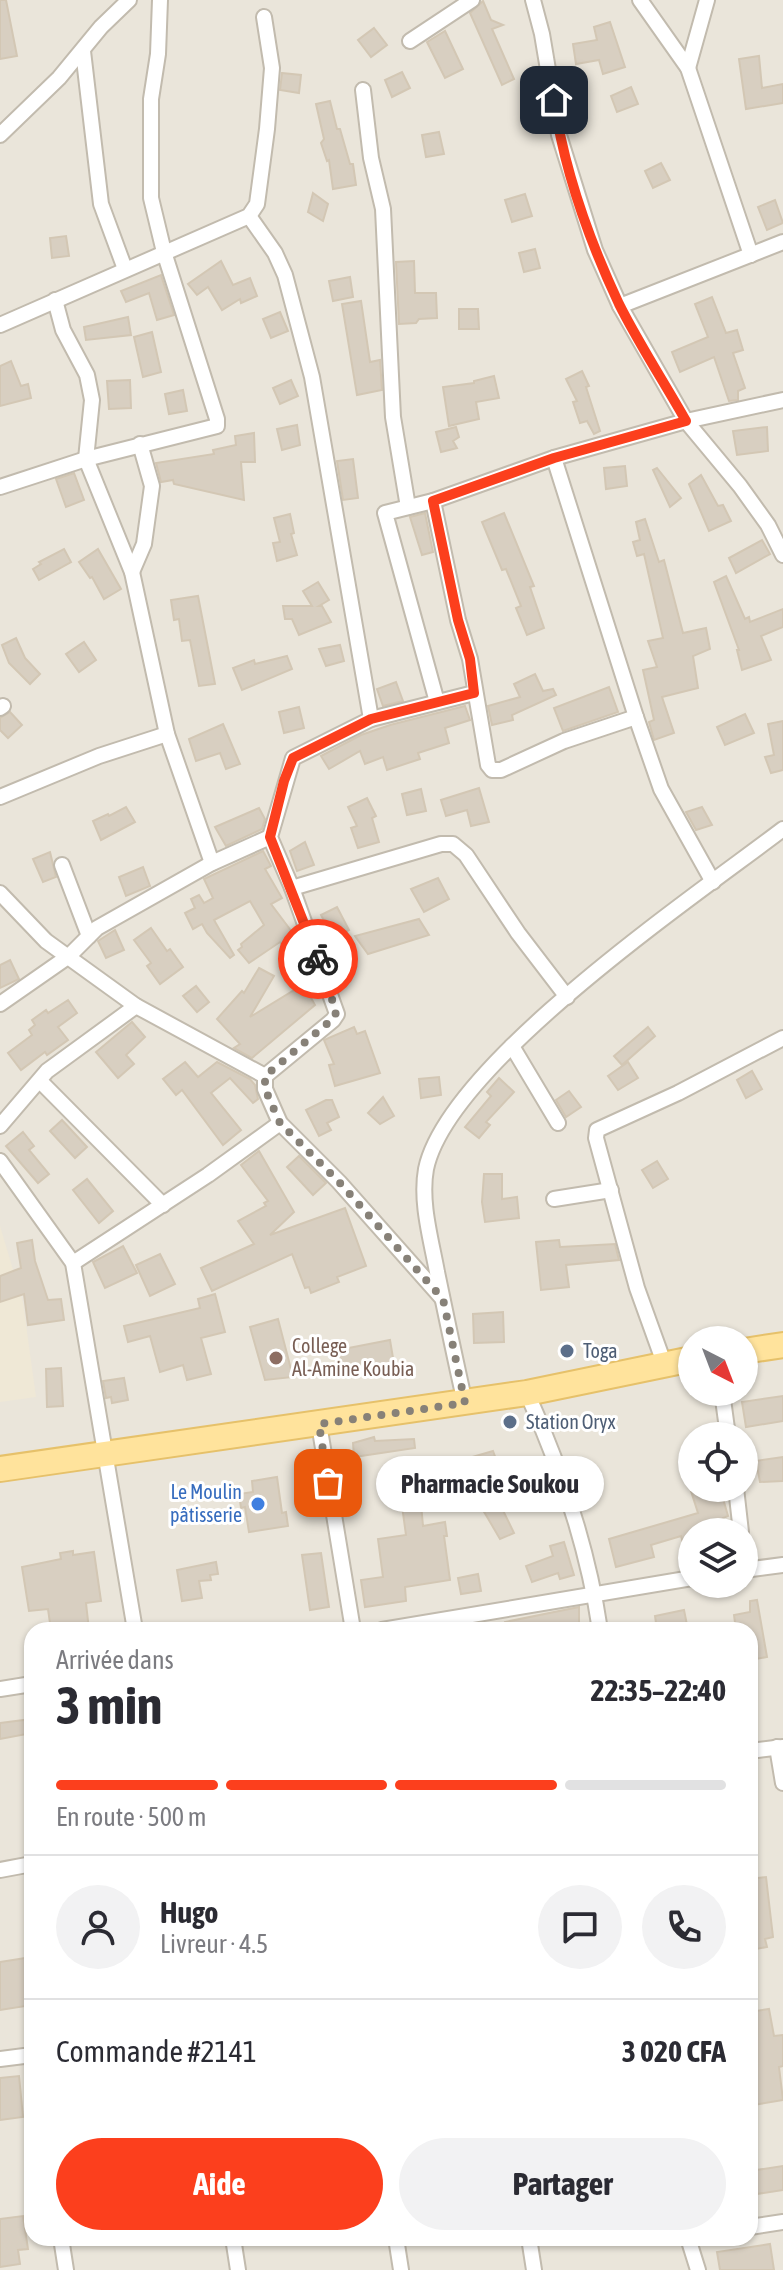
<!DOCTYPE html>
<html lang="fr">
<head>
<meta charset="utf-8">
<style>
	body { margin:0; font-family:"Asap Condensed",sans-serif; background:#f2f2f3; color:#2b2b33; height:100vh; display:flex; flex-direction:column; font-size:30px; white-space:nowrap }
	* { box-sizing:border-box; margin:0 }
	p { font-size:26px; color:#7c7c81 }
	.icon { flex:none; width:44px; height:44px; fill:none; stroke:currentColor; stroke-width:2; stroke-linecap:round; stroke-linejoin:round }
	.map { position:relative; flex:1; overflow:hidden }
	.drawer { position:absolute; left:24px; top:1622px; width:734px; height:624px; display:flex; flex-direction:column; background:#fff; border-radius:24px; box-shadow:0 2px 6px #0004 }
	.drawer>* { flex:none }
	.needle { width:52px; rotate:138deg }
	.tools { position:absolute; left:678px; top:1326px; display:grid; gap:16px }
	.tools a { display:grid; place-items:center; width:80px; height:80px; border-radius:50%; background:#fff; box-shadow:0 2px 6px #0004; font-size:40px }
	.pin { position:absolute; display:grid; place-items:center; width:68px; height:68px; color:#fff; margin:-34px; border-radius:16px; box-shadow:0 4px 12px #0006 }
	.courier { position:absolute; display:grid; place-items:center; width:80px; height:80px; margin:-40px; border:6px solid #fc3f1d; border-radius:50%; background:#fff; color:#222; box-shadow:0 2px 10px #0007 }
	.bubble { position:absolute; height:56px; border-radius:28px; background:#fff; box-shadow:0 2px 6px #0004; font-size:26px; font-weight:700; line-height:56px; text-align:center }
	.head em { font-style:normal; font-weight:700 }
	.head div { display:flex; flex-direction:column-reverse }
	.head { display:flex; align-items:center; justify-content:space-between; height:136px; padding:0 32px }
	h1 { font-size:52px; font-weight:700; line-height:60px }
	.bar { display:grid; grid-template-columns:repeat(4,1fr); gap:12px 8px; align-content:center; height:96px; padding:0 32px }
	.bar i { height:10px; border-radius:6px; background:#e1e1e2 }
	.bar .on { background:#fc3f1d }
	.bar p { grid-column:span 4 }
	.line { display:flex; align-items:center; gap:20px; padding:0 32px; border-top:2px solid #e1e1e2 }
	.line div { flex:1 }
	.round { display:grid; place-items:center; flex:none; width:84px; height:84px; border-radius:42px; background:#f2f2f3 }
	.primary-button { display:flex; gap:16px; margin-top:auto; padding:16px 32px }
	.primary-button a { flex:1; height:92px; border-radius:48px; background:#fc3f1d; color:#fff; font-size:32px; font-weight:700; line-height:92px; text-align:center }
	.primary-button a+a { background:#f2f2f3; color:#2b2b33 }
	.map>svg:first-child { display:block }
</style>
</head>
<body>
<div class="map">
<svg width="783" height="2270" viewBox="0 0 783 2270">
	<rect width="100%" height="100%" fill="#f6f3ec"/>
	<path fill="#eae5da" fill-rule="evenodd" d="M0,0H783V2270H0ZM692,1340H744V1392H692ZM692,1436H744V1488H692ZM692,1532H744V1584H692ZM32,1630H750V2238H32Z"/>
	<path fill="#efe8d6" d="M0,1226L23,1303L36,1397L0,1402Z"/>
	<g fill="#d8cfc1" stroke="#d3c7b4" stroke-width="2">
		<path d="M0,0H6L17,56L0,59Z"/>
		<path d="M483,1L491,20L503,25L492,29L514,79L502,85L470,13Z"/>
		<path d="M610,22L625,67L603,74L599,60L576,64L573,44L597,40L594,27Z"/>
		<path d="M374,28L387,45L371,57L358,40Z"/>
		<path d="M445,31L463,69L445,78L427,42Z"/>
		<path d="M759,56L762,88L783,84V103L746,109L739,59Z"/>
		<path d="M402,72L410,88L392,97L385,80Z"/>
		<path d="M282,73L301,75L299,93L280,90Z"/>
		<path d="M631,87L638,104L617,112L611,96Z"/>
		<path d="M330,101L337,129H340L350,164H353L356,185L333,189L329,160L327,161L321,143L324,139L316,104Z"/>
		<path d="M439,132L444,154L426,157L422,135Z"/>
		<path d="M661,163L670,180L653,188L645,171Z"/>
		<path d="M313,193L328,204L323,221L308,212Z"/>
		<path d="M525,194L532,216L512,222L505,200Z"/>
		<path d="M775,200L783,223L767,230L758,207Z"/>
		<path d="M66,236L69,256L52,258L50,238Z"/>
		<path d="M535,249L540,268L524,272L519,253Z"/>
		<path d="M221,261L233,285L250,278L257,296L241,303L240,299L222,310L208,287L197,295L188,284Z"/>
		<path d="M414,261L415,293H436L437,318L419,319L416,323L399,324L396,262Z"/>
		<path d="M161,275L174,315L157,320L149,293L126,302L121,291Z"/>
		<path d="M350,277L353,297L333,301L329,281Z"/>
		<path d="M712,297L726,333L737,330L743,350L733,353L745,388L738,391V400L729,401L714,357L680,372L672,352L708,337L695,304Z"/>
		<path d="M361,301L370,362L380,360L382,390L357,395L342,304Z"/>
		<path d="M459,309H478L479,329H459Z"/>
		<path d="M280,312L288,331L271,338L263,319Z"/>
		<path d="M128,317L131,335L86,340L84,327Z"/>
		<path d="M152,332L161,372L143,377L134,337Z"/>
		<path d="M11,361L21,386L28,384L31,398L0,406V366Z"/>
		<path d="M582,371L589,386L586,387L600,431L594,434L587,421L580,423L573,402L577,401L566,379Z"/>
		<path d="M494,376L499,398L476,402L479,419L449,426L443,387L474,383V381Z"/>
		<path d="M130,380L131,408L109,409L107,381Z"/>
		<path d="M291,380L298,396L280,404L273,388Z"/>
		<path d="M183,390L187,411L169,414L165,394Z"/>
		<path d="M297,425L300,445L282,450L277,429Z"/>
		<path d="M456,427L459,437L453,441L457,448L441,452L436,432Z"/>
		<path d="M767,427L768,451L737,455L733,431Z"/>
		<path d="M254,433L255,462H241L244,500L174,484L173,480L161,482L156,463L214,454L213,450L236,445L235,436Z"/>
		<path d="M353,459L358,498L343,500L337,461Z"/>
		<path d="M625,466L627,486L606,489L604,468Z"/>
		<path d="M657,468L681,498L670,507L653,470Z"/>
		<path d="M74,473L84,500L66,507L56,479Z"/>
		<path d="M701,475L718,506L723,505L731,521L709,531L689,484Z"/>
		<path d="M425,513L433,552L422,555L410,517Z"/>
		<path d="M504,513L534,586L530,587L544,628L527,635L516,608L521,606L506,569L502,570L482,522Z"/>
		<path d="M290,514L294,533L291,534L297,555L277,561L273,543L280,542L274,518Z"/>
		<path d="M645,519L659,562L664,560L683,633L706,628L710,649L693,656L698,688L662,697L674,733L654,740L649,722L654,720L643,670L657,667L648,641L663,638L644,554L637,556L633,542L640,540L636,522Z"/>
		<path d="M762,540L770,554L736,573L729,558Z"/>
		<path d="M64,549L71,562L39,580L33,569L41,564L39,562Z"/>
		<path d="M98,549L121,589L104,599L92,577L90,578L79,562Z"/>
		<path d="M726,576L745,619L749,617L750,622L783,609V627L761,636L771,660L742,670L737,650H739L714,582Z"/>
		<path d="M318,582L329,600L319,606H322L331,622L299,635L292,619H285L283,606H312L303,591Z"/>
		<path d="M198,596L215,684L199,686L190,640L182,641L179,619L174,620L171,600Z"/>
		<path d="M16,638L25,658L40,674L30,684L9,663L2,645Z"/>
		<path d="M84,642L96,660L79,672L66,654Z"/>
		<path d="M340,645L344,661L326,666L319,649Z"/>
		<path d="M287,656L292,669L242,690L233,668L254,660L255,664Z"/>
		<path d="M535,674L543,691L553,689L556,695L512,715L513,720L492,725L488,706L520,697L514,684Z"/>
		<path d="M396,682L403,701L383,706L377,689Z"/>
		<path d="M609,687L618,712L563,731L554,708Z"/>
		<path d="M465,706L470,720L445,728L449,743L418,753L420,759L387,770L383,757L365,764L360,751L329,769L321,756L361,735L390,725Z"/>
		<path d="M299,707L304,728L284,733L279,712Z"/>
		<path d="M10,712L22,725L8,738L0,730V718Z"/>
		<path d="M745,714L754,733L725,745L717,727Z"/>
		<path d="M783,721V770L771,773L765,757L774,755L768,724Z"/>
		<path d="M223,724L240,764L226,769L220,753L196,761L189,739Z"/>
		<path d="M479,788L489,822L471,826L467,810L446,816L441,800Z"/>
		<path d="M421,789L426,811L407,815L402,794Z"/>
		<path d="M367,798L376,816L372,818L379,842L358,848L351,828L357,826L348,807Z"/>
		<path d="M126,807L135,822L101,840L93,821L108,814L109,816Z"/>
		<path d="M702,807L712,825L696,830L686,812Z"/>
		<path d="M259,808L265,819L262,829L226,846L215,827Z"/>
		<path d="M305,842L314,865L297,871L290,851Z"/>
		<path d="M263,851L271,866L265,869L282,898L271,904L301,944L307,959L299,966L280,942L249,963L238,950L242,947L241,944L264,925L250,901L214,920L234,955L230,958L207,933L202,924L193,929L185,913L195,908L191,899L199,895L204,903L213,898L204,879Z"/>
		<path d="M50,852L56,877L43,882L33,859Z"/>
		<path d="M143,867L150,886L126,896L119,877Z"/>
		<path d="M438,878L449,899L424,912L411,889Z"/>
		<path d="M337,907L349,930L333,938L321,915Z"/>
		<path d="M419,919L429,935L368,954L355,936Z"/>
		<path d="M151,928L167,951L170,949L183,967L160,984L147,966L151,963L134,940Z"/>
		<path d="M115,930L124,950L106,958L98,941Z"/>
		<path d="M10,960L19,979L0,988V965Z"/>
		<path d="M259,968L274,976L250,1017L296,989L311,998L315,1005L252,1058L234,1048L240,1044L217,1019L242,991L244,993Z"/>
		<path d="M196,986L209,1002L197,1012L183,996Z"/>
		<path d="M68,1000L77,1013L58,1027L68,1040L47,1055L45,1052L21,1070L8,1053L32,1035L29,1030L35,1025L32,1020L46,1010L48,1013Z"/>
		<path d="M132,1022L145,1037L126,1055L134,1064L118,1078L96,1052Z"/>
		<path d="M354,1027L357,1034L365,1031L380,1073L335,1086L329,1065L334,1064L324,1040Z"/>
		<path d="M648,1027L655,1036L622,1065L614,1056Z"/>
		<path d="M185,1062L198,1077L217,1062L250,1079L255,1085L258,1099L253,1103L230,1078L211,1093L241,1130L223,1145L182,1090L176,1095L163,1079Z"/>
		<path d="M628,1062L638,1078L618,1090L608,1076Z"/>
		<path d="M752,1071L762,1089L746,1098L737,1080Z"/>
		<path d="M439,1077L441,1095L421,1098L419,1079Z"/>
		<path d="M499,1078L514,1092L486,1122L490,1125L479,1138L465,1127L491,1096L487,1092Z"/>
		<path d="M569,1091L581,1107L566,1117L556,1100Z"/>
		<path d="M383,1097L394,1116L380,1124L368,1113Z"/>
		<path d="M326,1100H332L339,1117L327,1123L331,1130L319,1136L306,1110Z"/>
		<path d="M62,1120L87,1147L75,1158L50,1131Z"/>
		<path d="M23,1132L34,1146L29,1150L49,1174L38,1183L6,1146Z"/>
		<path d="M259,1151L294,1212L270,1235L345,1208L366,1266L337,1277L339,1282L311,1293L309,1287L305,1288L292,1254L212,1291L201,1268L254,1244L238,1221L266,1206L264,1203L268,1201L241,1165Z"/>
		<path d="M299,1156L326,1183L313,1195L287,1167Z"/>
		<path d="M657,1161L668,1179L653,1188L642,1170Z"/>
		<path d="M484,1174H502V1199L517,1197L519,1218L485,1222L482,1202Z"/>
		<path d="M87,1179L113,1211L99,1223L73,1190Z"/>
		<path d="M32,1240L35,1261L48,1300L61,1299L64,1320L28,1325L24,1294L0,1302V1276L21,1268L17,1243Z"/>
		<path d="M559,1240L560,1247L615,1244L619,1260L566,1265L569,1287L541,1290L536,1242Z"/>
		<path d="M123,1246L137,1273L105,1288L93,1262Z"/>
		<path d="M160,1254L175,1284L150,1296L136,1265Z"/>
		<path d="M215,1294L225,1332L201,1338L211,1374L187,1380L183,1365L160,1372L150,1336L128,1342L124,1326L200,1308L198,1299Z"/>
		<path d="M503,1312L504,1342L474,1343L473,1314Z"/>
		<path d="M278,1319L293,1377L265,1380L250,1327Z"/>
		<path d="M390,1340L394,1364L342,1374L338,1350Z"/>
		<path d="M61,1368L63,1406L47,1407L46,1369Z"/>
		<path d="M124,1378L128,1400L112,1403L111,1397L106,1398L103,1381Z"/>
		<path d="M783,1396V1421L746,1427L742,1402Z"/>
		<path d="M374,1437L375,1441L414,1439L415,1448L354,1457L353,1443Z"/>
		<path d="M493,1451L506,1486L500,1489L502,1496L497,1498L514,1533L500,1539L483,1510L473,1483L477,1482L469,1458Z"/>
		<path d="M783,1457V1481L760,1482L756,1461Z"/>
		<path d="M277,1477L282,1513L286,1512L288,1526L249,1532L245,1507L241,1508L239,1494L253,1492L252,1481Z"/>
		<path d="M690,1488H720L728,1516L723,1518L727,1532H692V1561H688L681,1536L651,1545L654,1557L616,1567L609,1539L698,1513Z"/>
		<path d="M421,1504L423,1526L445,1522L447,1536H444L450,1580L405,1587L406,1601L365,1607L361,1580L383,1577L378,1539L406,1535L402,1506Z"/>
		<path d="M564,1542L574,1575L560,1579L558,1573L532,1582L526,1566L553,1556L550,1546Z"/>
		<path d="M73,1551V1555L94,1552L101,1601L86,1603L89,1630H51L48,1609L29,1611L22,1567L61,1559L60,1553Z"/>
		<path d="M321,1553L329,1607L310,1610L302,1555Z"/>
		<path d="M216,1562L218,1574L210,1575L211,1580L199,1581L202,1598L182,1601L177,1570Z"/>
		<path d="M478,1574L481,1591L461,1594L458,1578Z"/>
		<path d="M757,1600L767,1657L750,1660V1630H736L734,1615L750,1612V1601Z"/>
		<path d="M579,1607V1630H506L505,1622Z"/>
		<path d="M684,1610L688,1630H657L655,1616Z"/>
		<path d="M32,1719V1733L0,1739V1723Z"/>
		<path d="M766,1877L773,1937L765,1939L767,1947L750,1950V1879Z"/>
		<path d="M32,1957V2005L0,2010V1962Z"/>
		<path d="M769,2009L774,2036L783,2035V2066L779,2067L783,2100L753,2105L750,2093V2012Z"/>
		<path d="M19,2076L23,2117L0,2120V2078Z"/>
		<path d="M783,2166V2190L750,2195V2171Z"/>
		<path d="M23,2216L28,2249L18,2250L20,2264L0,2267V2219Z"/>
		<path d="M770,2244L774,2270H720L717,2252Z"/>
	</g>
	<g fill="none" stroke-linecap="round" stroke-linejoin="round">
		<g stroke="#c2bbae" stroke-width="18">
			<g id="street">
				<path d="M533,0L542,34L559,135L595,250L620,306L686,421L740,486L768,525L783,555"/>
				<path d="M640,0L688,68L751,255"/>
				<path d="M410,41L472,0"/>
				<path d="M83,51L101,204L125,269"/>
				<path d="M688,68L707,0"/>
				<path d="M363,90L371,158L383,209L393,417L408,507"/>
				<path d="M0,135L59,78L101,27L129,0"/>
				<path d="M249,216L275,253L285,275L312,377L371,719"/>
				<path d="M55,300L63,330L87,375L92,400L86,459L132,572L167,734L212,863"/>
				<path d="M620,306L783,242"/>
				<path d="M0,325L249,216L257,204L267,129L272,68L264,17"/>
				<path d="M554,458L636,717L661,789L713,882"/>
				<path d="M0,487L86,459L217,426V419L164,252L151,198V99L158,54L160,0"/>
				<path d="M433,501L458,620L470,659L488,765L492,770H501L564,741L636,717"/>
				<path d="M132,572L144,544L152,486L140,444"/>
				<path d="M437,702L385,513L433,501L554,458L686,421L783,400"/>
				<path d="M0,708L3,706"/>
				<path d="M0,797L99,756L167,734"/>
				<path d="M62,865L89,936"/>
				<path d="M292,888L441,844H453L466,855L518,933L567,997"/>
				<path d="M0,893L46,941L136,1006L265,1076V1089L280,1123L339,1182L442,1298"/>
				<path d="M0,1004L69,956L97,928L212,863L270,837"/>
				<path d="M512,1046L558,1123"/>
				<path d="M265,1076L333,1020L337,1014L292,888L270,837L293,758L371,719L474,693"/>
				<path d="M40,1081L163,1205"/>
				<path d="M0,1126L47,1071L136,1006"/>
				<path d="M0,1161L73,1263L135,1630"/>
				<path d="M554,1199L611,1190"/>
				<path d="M73,1263L208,1175L280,1123"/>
				<path d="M664,1363L637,1288L596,1138L597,1130L678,1093L783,1038"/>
				<path d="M722,1392L728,1436"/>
				<path d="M527,1393C561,1468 588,1549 600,1630"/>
				<path d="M465,1403C455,1359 446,1315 437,1272C431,1239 420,1202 426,1169C448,1064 695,896 783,829"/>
				<path d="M319,1424L353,1630"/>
				<path d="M736,1488L741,1532"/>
				<path d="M744,1570L783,1565"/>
				<path d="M382,1630L692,1578"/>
				<path d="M0,1689L32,1684"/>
				<path d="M777,1747L783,1783"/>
				<path d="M750,1751L783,1747"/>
				<path d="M0,1870L32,1864"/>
				<path d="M0,2059L32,2055"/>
				<path d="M750,2227L783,2222"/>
				<path d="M61,2238L66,2270"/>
				<path d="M233,2238L238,2270"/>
				<path d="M396,2238L401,2270"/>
				<path d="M529,2238L534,2270"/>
				<path d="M688,2238L698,2270"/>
			</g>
		</g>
		<g stroke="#e6c16a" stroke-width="28">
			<g id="primary">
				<path d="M744,1351L783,1345"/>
				<path d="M0,1469L527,1393L692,1359"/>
			</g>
		</g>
		<use href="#street" stroke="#fff" stroke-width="14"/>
		<use href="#primary" stroke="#ffe39c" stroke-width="24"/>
	</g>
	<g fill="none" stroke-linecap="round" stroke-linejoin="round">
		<path stroke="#878178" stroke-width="8" stroke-dasharray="0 14.4" d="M318,959L336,1011L335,1017L265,1076V1089L280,1123L339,1182L443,1299L465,1403L319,1424L328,1483"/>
		<path stroke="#fc3f1d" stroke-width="10" d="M318,959L270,837L284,781L293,758L371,719L474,693L470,659L458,620L433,501L554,458L686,421C664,382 639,344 619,304C589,240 564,170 554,100"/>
	</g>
	<g fill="#5c6f8a" stroke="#fff" stroke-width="3">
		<circle cx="567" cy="1351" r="8"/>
		<circle cx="510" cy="1422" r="8"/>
	</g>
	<circle fill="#8d6e63" stroke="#fff" stroke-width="3" cx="276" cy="1358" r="8"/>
	<circle fill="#3f7fe0" stroke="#fff" stroke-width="3" cx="258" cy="1504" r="8"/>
	<g text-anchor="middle" stroke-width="6" stroke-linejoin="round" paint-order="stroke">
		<g font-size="20" fill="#785e54" stroke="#fff" text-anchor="start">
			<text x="292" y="1353">College<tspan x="292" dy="23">Al-Amine Koubia</tspan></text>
		</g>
		<g font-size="20" fill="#4e5e75" stroke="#fff" text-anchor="start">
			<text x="583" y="1358">Toga</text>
			<text x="526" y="1429">Station Oryx</text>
		</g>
		<g font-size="20" fill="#366cbe" stroke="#fff" text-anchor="end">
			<text x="242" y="1499">Le Moulin<tspan x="242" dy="23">pâtisserie</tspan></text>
		</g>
	</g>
</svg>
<div class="tools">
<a><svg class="needle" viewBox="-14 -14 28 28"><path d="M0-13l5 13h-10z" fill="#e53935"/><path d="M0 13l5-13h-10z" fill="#7c7c81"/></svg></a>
<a><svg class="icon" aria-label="locate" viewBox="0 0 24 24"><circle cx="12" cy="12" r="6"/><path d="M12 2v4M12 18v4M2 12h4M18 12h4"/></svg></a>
<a><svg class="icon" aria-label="layers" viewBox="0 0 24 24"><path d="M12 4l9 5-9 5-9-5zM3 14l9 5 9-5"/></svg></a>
</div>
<div class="pin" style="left:328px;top:1483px;background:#ea580c"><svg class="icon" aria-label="bag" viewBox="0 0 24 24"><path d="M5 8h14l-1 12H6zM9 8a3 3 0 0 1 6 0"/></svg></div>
<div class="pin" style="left:554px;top:100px;background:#1f2937"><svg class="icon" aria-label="home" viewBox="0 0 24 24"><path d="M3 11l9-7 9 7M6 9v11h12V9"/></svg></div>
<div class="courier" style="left:318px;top:959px"><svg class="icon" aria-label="bike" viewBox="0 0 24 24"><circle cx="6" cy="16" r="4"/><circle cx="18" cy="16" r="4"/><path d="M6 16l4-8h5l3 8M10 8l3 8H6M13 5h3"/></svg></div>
<div class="bubble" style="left:376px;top:1456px;width:228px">Pharmacie Soukou</div>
<section class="drawer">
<div class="head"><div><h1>3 min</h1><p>Arrivée dans</p></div><em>22:35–22:40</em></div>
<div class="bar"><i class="on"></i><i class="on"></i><i class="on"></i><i></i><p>En route · 500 m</p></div>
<div class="line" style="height:144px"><a class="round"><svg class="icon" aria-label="person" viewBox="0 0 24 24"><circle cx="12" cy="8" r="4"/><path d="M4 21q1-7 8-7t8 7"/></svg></a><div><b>Hugo</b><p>Livreur · 4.5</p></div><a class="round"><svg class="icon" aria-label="chat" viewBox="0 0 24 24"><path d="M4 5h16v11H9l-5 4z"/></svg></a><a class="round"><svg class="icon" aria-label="phone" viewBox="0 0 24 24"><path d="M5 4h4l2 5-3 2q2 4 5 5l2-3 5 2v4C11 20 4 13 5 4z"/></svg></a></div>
<div class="line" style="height:104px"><div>Commande #2141</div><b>3 020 CFA</b></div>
<div class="primary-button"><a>Aide</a><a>Partager</a></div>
</section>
</div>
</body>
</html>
